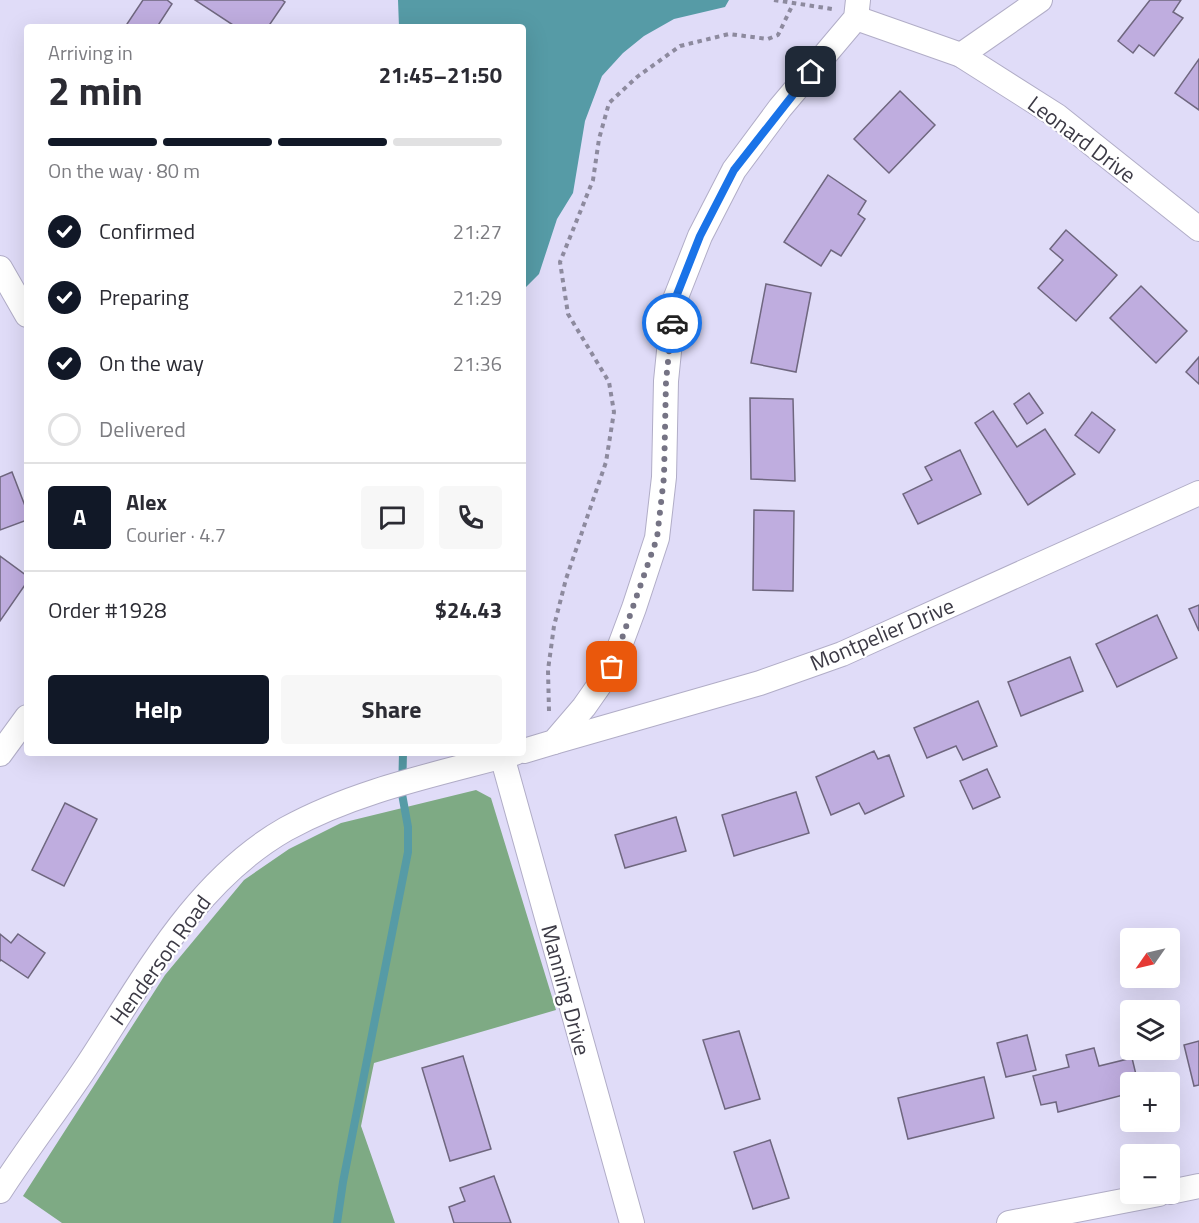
<!DOCTYPE html>
<html lang="en">
<head>
<meta charset="utf-8">
<style>
	body { margin:0; font-family:"Titillium Web",sans-serif; background:#f7f7f7; color:#2b2b33; height:100vh; display:flex; flex-direction:column; font-size:22px; white-space:nowrap }
	* { box-sizing:border-box; margin:0 }
	p { font-size:20px; color:#7c7c81 }
	.icon { flex:none; width:33px; height:33px; fill:none; stroke:currentColor; stroke-width:2; stroke-linecap:round; stroke-linejoin:round }
	.map { position:relative; flex:1; overflow:hidden }
	.sheet { position:absolute; left:24px; top:24px; width:502px; height:732px; display:flex; flex-direction:column; background:#fff; border-radius:6px; box-shadow:0 6px 24px #0002 }
	.sheet>* { flex:none }
	.needle { width:39px; rotate:236deg }
	.buttons { position:absolute; left:1120px; top:928px; display:grid; gap:12px }
	.buttons a { display:grid; place-items:center; width:60px; height:60px; border-radius:6px; background:#fff; box-shadow:0 6px 24px #0002; font-size:30px }
	.pin { position:absolute; display:grid; place-items:center; width:51px; height:51px; color:#fff; margin:-26px; border-radius:12px; box-shadow:0 3px 9px #0006 }
	.courier { position:absolute; display:grid; place-items:center; width:60px; height:60px; margin:-30px; border:4px solid #1a73e8; border-radius:50%; background:#fff; color:#222; box-shadow:0 2px 8px #0007 }
	.headline em { font-style:normal; font-weight:700 }
	.headline div { display:flex; flex-direction:column-reverse }
	.headline { display:flex; align-items:center; justify-content:space-between; height:102px; padding:0 24px }
	h1 { font-size:39px; font-weight:700; line-height:45px }
	.bar { display:grid; grid-template-columns:repeat(4,1fr); gap:9px 6px; align-content:center; height:72px; padding:0 24px }
	.bar i { height:8px; border-radius:4px; background:#e1e1e2 }
	.bar .on { background:#111827 }
	.bar p { grid-column:span 4 }
	.line { display:flex; align-items:center; gap:15px; padding:0 24px; border-top:2px solid #e1e1e2 }
	.line div { flex:1 }
	.round { display:grid; place-items:center; flex:none; width:63px; height:63px; border-radius:6px; background:#f7f7f7 }
	ol { padding:0 24px; list-style:none }
	li { display:flex; align-items:center; gap:18px; height:66px }
	li p { margin-inline-start:auto }
	li .icon { padding:6px; border-radius:50%; background:#111827; color:#fff; stroke-width:4 }
	li:last-child { color:#7c7c81 }
	li i { width:33px; height:33px; border:3px solid #e1e1e2; border-radius:50% }
	.primary-button { display:flex; gap:12px; margin-top:auto; padding:12px 24px }
	.primary-button a { flex:1; height:69px; border-radius:6px; background:#111827; color:#fff; font-size:24px; font-weight:700; line-height:69px; text-align:center }
	.primary-button a+a { background:#f7f7f7; color:#2b2b33 }
	.map>svg:first-child { display:block }
</style>
</head>
<body>
<div class="map">
<svg width="1199" height="1223" viewBox="0 0 1199 1223">
	<rect width="100%" height="100%" fill="#e0dcf8"/>
	<path fill="#7eaa84" d="M476,790L491,798L556,1010L374,1063L361,1126L395,1223H62L23,1196L165,975L244,880L289,849L341,823Z"/>
	<path fill="#569ba6" d="M398,0H729L725,7L674,19L644,36L623,53L602,76L585,121L573,193L557,219L539,274L524,289V27H399Z"/>
	<g fill="none" stroke-linecap="round" stroke-linejoin="round">
		<path stroke="#569ba6" stroke-width="8" d="M337,1223L343,1182L408,852V827L402,794L403,753"/>
	</g>
	<g fill="#bfaddf" stroke="#6f677f" stroke-width="1.5">
		<path d="M143,0H167L172,4L157,27H125Z"/>
		<path d="M195,0H282L285,2L268,27H236Z"/>
		<path d="M1150,0H1181L1173,12L1183,18L1154,56L1139,45L1133,53L1118,41Z"/>
		<path d="M1199,59V110L1175,93Z"/>
		<path d="M900,91L935,125L889,173L854,139Z"/>
		<path d="M828,175L866,201L858,214L865,219L841,256L831,250L821,266L784,242Z"/>
		<path d="M1066,230L1117,275L1076,321L1038,288L1063,260L1050,249Z"/>
		<path d="M766,284L811,293L796,372L751,363Z"/>
		<path d="M1141,286L1187,331L1156,363L1110,318Z"/>
		<path d="M1199,357V384L1186,372Z"/>
		<path d="M1029,393L1043,413L1027,424L1014,404Z"/>
		<path d="M750,398L793,399L795,481L751,479Z"/>
		<path d="M993,411L1017,447L1045,429L1075,474L1028,505L975,423Z"/>
		<path d="M1092,412L1115,430L1099,453L1075,435Z"/>
		<path d="M960,450L981,494L918,524L903,494L932,480L925,467Z"/>
		<path d="M12,472L27,511V520L0,530V477Z"/>
		<path d="M754,510L794,511L793,591L753,590Z"/>
		<path d="M0,556L27,576V582L0,621Z"/>
		<path d="M1199,605V631L1189,609Z"/>
		<path d="M1157,615L1177,658L1117,687L1096,644Z"/>
		<path d="M1070,657L1083,691L1021,716L1008,682Z"/>
		<path d="M978,701L997,746L963,760L956,746L927,758L914,728Z"/>
		<path d="M874,751L878,759L889,755L904,796L865,814L859,803L831,815L816,777Z"/>
		<path d="M987,769L1000,797L973,809L960,781Z"/>
		<path d="M796,792L809,833L734,856L722,815Z"/>
		<path d="M65,803L97,819L64,886L32,870Z"/>
		<path d="M676,817L686,851L625,868L615,835Z"/>
		<path d="M0,934L11,943L18,934L45,953L28,978L1,960L0,961Z"/>
		<path d="M739,1031L760,1099L725,1109L703,1040Z"/>
		<path d="M1027,1035L1036,1070L1006,1077L997,1043Z"/>
		<path d="M1199,1041V1085L1194,1086L1184,1045Z"/>
		<path d="M1094,1048L1099,1066L1132,1058L1138,1083H1131V1093L1058,1112L1056,1102L1041,1105L1033,1076L1069,1067L1066,1055Z"/>
		<path d="M463,1056L491,1149L450,1161L422,1068Z"/>
		<path d="M984,1077L994,1118L908,1139L898,1098Z"/>
		<path d="M770,1140L789,1198L753,1209L734,1152Z"/>
		<path d="M494,1176L511,1223H454L449,1207L465,1201L460,1188Z"/>
	</g>
	<g fill="none" stroke-linecap="round" stroke-linejoin="round">
		<g stroke="#b1adc7" stroke-width="26">
			<g id="minor">
				<path d="M856,18L961,55L1057,116L1199,229"/>
				<path d="M961,55L1040,0"/>
				<path d="M0,268L27,315"/>
				<path d="M554,742L760,683L842,654L1199,493"/>
				<path d="M524,751L554,742L584,707L612,667L634,608L657,538L664,477L666,381L674,302L700,236L734,170L780,108L856,18L858,0"/>
				<path d="M0,754L27,717"/>
				<path d="M502,756L632,1223"/>
				<path d="M0,1191C27,1149 58,1109 86,1067C143,981 193,882 286,829C357,790 438,774 515,753"/>
				<path d="M1170,1192L1199,1186"/>
				<path d="M1009,1223L1159,1194"/>
			</g>
		</g>
		<g stroke="#8d8a9e" stroke-width="4" stroke-dasharray="4.5 4.5" stroke-linecap="butt">
			<path d="M774,0L832,9"/>
			<path d="M549,711L548,670L554,626L566,579L606,462L614,412L609,382L568,314L560,262L593,180L599,139L609,103L637,77L680,46L729,34L768,39L778,35L793,4"/>
		</g>
		<use href="#minor" stroke="#fff" stroke-width="24"/>
	</g>
	<g fill="none" stroke-linecap="round" stroke-linejoin="round">
		<path stroke="#757384" stroke-width="6" stroke-dasharray="0 10.8" d="M612,667L657,538L664,477L666,381L672,323"/>
		<path stroke="#1a73e8" stroke-width="8" d="M672,323L674,302L700,236L734,170L811,72"/>
	</g>
	<g text-anchor="middle" stroke-width="4.5" stroke-linejoin="round" paint-order="stroke">
		<g font-size="22" fill="#3c3a45" stroke="#fff">
			<text transform="translate(1082 139) rotate(37)" y="8">Leonard Drive</text>
			<text transform="translate(882 634) rotate(-23)" y="8">Montpelier Drive</text>
			<text transform="translate(160 960) rotate(-54)" y="8">Henderson Road</text>
			<text transform="translate(566 990) rotate(75)" y="8">Manning Drive</text>
		</g>
	</g>
</svg>
<div class="buttons">
<a><svg class="needle" viewBox="-14 -14 28 28"><path d="M0-13l5 13h-10z" fill="#e53935"/><path d="M0 13l5-13h-10z" fill="#7c7c81"/></svg></a>
<a><svg class="icon" aria-label="layers" viewBox="0 0 24 24"><path d="M12 4l9 5-9 5-9-5zM3 14l9 5 9-5"/></svg></a>
<a>+</a>
<a>−</a>
</div>
<div class="pin" style="left:612px;top:667px;background:#ea580c"><svg class="icon" aria-label="bag" viewBox="0 0 24 24"><path d="M5 8h14l-1 12H6zM9 8a3 3 0 0 1 6 0"/></svg></div>
<div class="pin" style="left:811px;top:72px;background:#1f2937"><svg class="icon" aria-label="home" viewBox="0 0 24 24"><path d="M3 11l9-7 9 7M6 9v11h12V9"/></svg></div>
<div class="courier" style="left:672px;top:323px"><svg class="icon" aria-label="car" viewBox="0 0 24 24"><path d="M5 17H2v-5l4-1 3-4h7l3 4 3 1v5h-3M9 17h6M6 11h13"/><circle cx="7" cy="17" r="2"/><circle cx="17" cy="17" r="2"/></svg></div>
<section class="sheet">
<div class="headline"><div><h1>2 min</h1><p>Arriving in</p></div><em>21:45–21:50</em></div>
<div class="bar"><i class="on"></i><i class="on"></i><i class="on"></i><i></i><p>On the way · 80 m</p></div>
<ol>
<li><svg class="icon" aria-label="check" viewBox="0 0 24 24"><path d="M5 12l5 5 9-10"/></svg>Confirmed<p>21:27</p></li>
<li><svg class="icon" aria-label="check" viewBox="0 0 24 24"><path d="M5 12l5 5 9-10"/></svg>Preparing<p>21:29</p></li>
<li><svg class="icon" aria-label="check" viewBox="0 0 24 24"><path d="M5 12l5 5 9-10"/></svg>On the way<p>21:36</p></li>
<li><i></i>Delivered</li>
</ol>
<div class="line" style="height:108px"><b class="round" style="background:#111827;color:#fff">A</b><div><b>Alex</b><p>Courier · 4.7</p></div><a class="round"><svg class="icon" aria-label="chat" viewBox="0 0 24 24"><path d="M4 5h16v11H9l-5 4z"/></svg></a><a class="round"><svg class="icon" aria-label="phone" viewBox="0 0 24 24"><path d="M5 4h4l2 5-3 2q2 4 5 5l2-3 5 2v4C11 20 4 13 5 4z"/></svg></a></div>
<div class="line" style="height:78px"><div>Order #1928</div><b>$24.43</b></div>
<div class="primary-button"><a>Help</a><a>Share</a></div>
</section>
</div>
</body>
</html>
